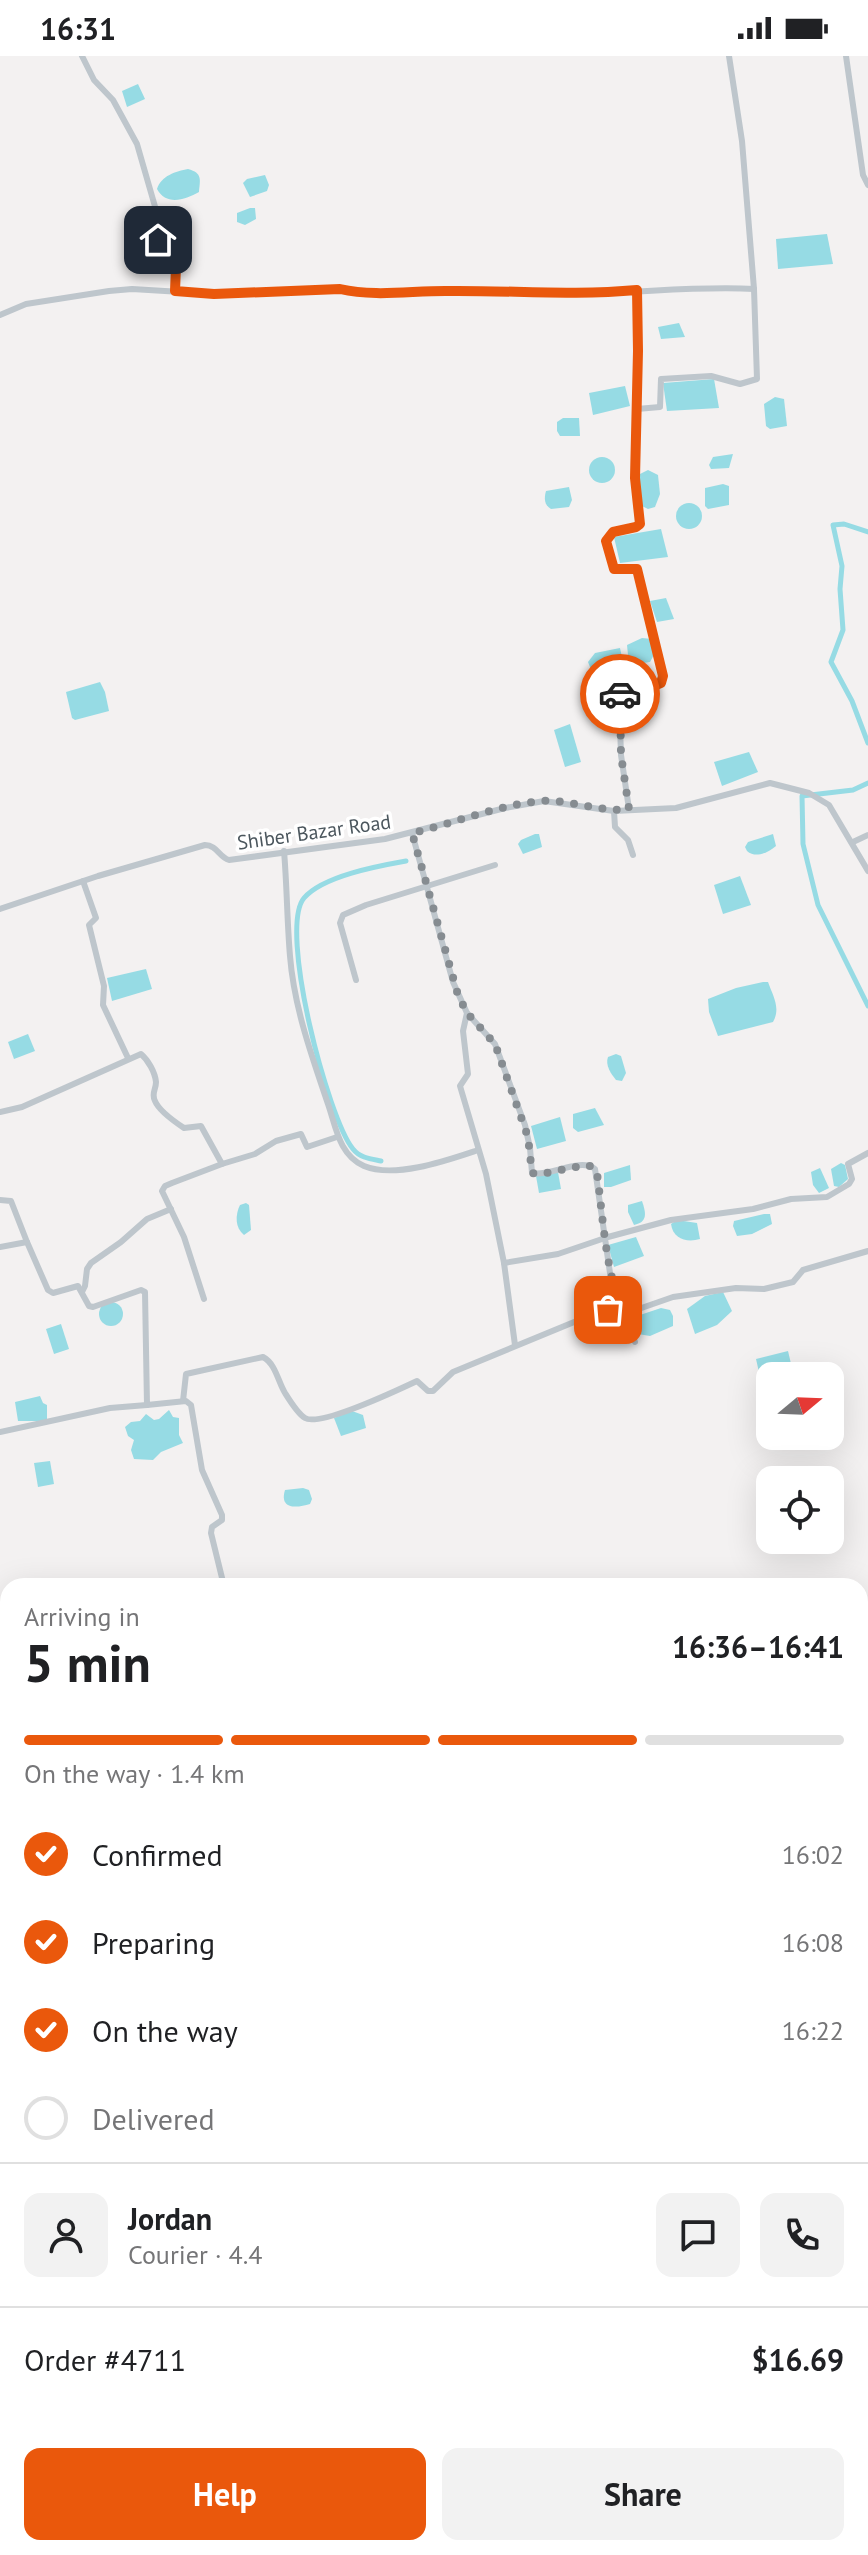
<!DOCTYPE html>
<html lang="en">
<head>
<meta charset="utf-8">
<style>
	body { margin:0; font-family:"PT Sans",sans-serif; background:#f2f2f2; color:#202124; height:100vh; display:flex; flex-direction:column; font-size:30px; white-space:nowrap }
	* { box-sizing:border-box; margin:0 }
	p { font-size:26px; color:#757577 }
	.icon { flex:none; width:44px; height:44px; fill:none; stroke:currentColor; stroke-width:2; stroke-linecap:round; stroke-linejoin:round }
	.map { position:relative; flex:1; overflow:hidden }
	.details { position:absolute; left:0px; top:1522px; width:868px; height:978px; display:flex; flex-direction:column; background:#fff; border-radius:24px 24px 0 0; box-shadow:0 8px 32px #0002 }
	.details>* { flex:none }
	.needle { width:52px; rotate:71deg }
	.buttons { position:absolute; left:756px; top:1306px; display:grid; gap:16px }
	.buttons a { display:grid; place-items:center; width:88px; height:88px; border-radius:16px; background:#fff; box-shadow:0 8px 32px #0002; font-size:40px }
	.pin { position:absolute; display:grid; place-items:center; width:68px; height:68px; color:#fff; margin:-34px; border-radius:16px; box-shadow:0 4px 12px #0006 }
	.courier { position:absolute; display:grid; place-items:center; width:80px; height:80px; margin:-40px; border:6px solid #ea580c; border-radius:50%; background:#fff; color:#222; box-shadow:0 2px 10px #0007 }
	.headline em { font-style:normal; font-weight:700 }
	.headline div { display:flex; flex-direction:column-reverse }
	.headline { display:flex; align-items:center; justify-content:space-between; height:136px; padding:0 24px }
	h1 { font-size:52px; font-weight:700; line-height:60px }
	.bar { display:grid; grid-template-columns:repeat(4,1fr); gap:12px 8px; align-content:center; height:96px; padding:0 24px }
	.bar i { height:10px; border-radius:6px; background:#e0e0e0 }
	.bar .current { background:#ea580c }
	.bar p { grid-column:span 4 }
	.line { display:flex; align-items:center; gap:20px; padding:0 24px; border-top:2px solid #e0e0e0 }
	.line div { flex:1 }
	.round { display:grid; place-items:center; flex:none; width:84px; height:84px; border-radius:16px; background:#f2f2f2 }
	ol { padding:0 24px; list-style:none }
	li { display:flex; align-items:center; gap:24px; height:88px }
	li p { margin-inline-start:auto }
	li .icon { padding:8px; border-radius:50%; background:#ea580c; color:#fff; stroke-width:4 }
	li:last-child { color:#757577 }
	li i { width:44px; height:44px; border:4px solid #e0e0e0; border-radius:50% }
	.primary-button { display:flex; gap:16px; margin-top:auto; padding:16px 24px }
	.primary-button a { flex:1; height:92px; border-radius:16px; background:#ea580c; color:#fff; font-size:32px; font-weight:700; line-height:92px; text-align:center }
	.primary-button a+a { background:#f2f2f2; color:#202124 }
	.status { display:flex; justify-content:space-between; align-items:center; height:56px; padding:0 40px; background:#fff; direction:ltr }
	.status svg { height:22px; fill:currentColor }
	.map>svg:first-child { display:block }
</style>
</head>
<body>
<div class="status"><b>16:31</b><svg viewBox="0 0 49 12"><path d="M0 12V9h3v3zM5 12V6h3v6zM10 12V3h3v9zM15 12V0h3v12zM26 1h20v11H26zM47 4h2v5h-2z"/></svg></div>
<div class="map">
<svg width="868" height="2499" viewBox="0 0 868 2499">
	<rect width="100%" height="100%" fill="#f3f1f1"/>
	<g fill="#96dbe4">
		<path d="M138,28L145,43L127,51L122,35Z"/>
		<path d="M188,113C203,117 200,124 199,136C185,144 166,150 157,133C161,120 176,115 188,113Z"/>
		<path d="M265,119L269,129L267,135L250,141L243,127L247,123Z"/>
		<path d="M250,152H255L256,163L245,169L237,166V157Z"/>
		<path d="M827,178L833,208L778,213L776,183Z"/>
		<path d="M679,267L685,281L661,283L658,271Z"/>
		<path d="M714,323L719,352L667,355L663,327Z"/>
		<path d="M625,330L630,350L593,359L589,337Z"/>
		<path d="M775,341L784,343L787,370L770,373L766,370L764,348Z"/>
		<path d="M563,362H579L580,380H560L557,375V366Z"/>
		<path d="M733,398L729,412L711,413L709,409L713,401Z"/>
		<circle cx="602" cy="414" r="13"/>
		<path d="M648,414L658,419L660,438L655,451L648,453L642,450C637,439 635,430 640,418Z"/>
		<path d="M723,428L729,430V449L708,453L705,450V432Z"/>
		<path d="M569,431L572,444L569,451L551,453C544,449 544,442 546,435Z"/>
		<circle cx="689" cy="460" r="13"/>
		<path d="M661,473L668,501L620,507L614,481Z"/>
		<path d="M666,542L674,563L657,566L650,545Z"/>
		<path d="M642,582L652,583L655,597L650,606L636,608L628,599L627,589Z"/>
		<path d="M620,592L623,606L621,611L598,618L592,616L588,606L595,597Z"/>
		<path d="M100,626L105,636L109,655L75,664L72,662L66,636Z"/>
		<path d="M570,668L581,706L565,711L554,674Z"/>
		<path d="M749,696L758,716L722,730L714,706Z"/>
		<path d="M535,778H539L542,791L523,798L518,788L521,784Z"/>
		<path d="M773,778L776,790C769,796 756,803 747,795L745,791L748,786Z"/>
		<path d="M740,820L751,849L723,858L714,829Z"/>
		<path d="M146,913L152,933L112,945L107,922Z"/>
		<path d="M763,926H768C773,940 781,952 773,966L718,980L709,956L708,943L736,932Z"/>
		<path d="M28,978L35,995L14,1003L8,986Z"/>
		<path d="M616,998L621,1000L626,1017L622,1025L616,1024C611,1018 605,1009 608,1001Z"/>
		<path d="M595,1052L604,1069L578,1076L573,1072V1058Z"/>
		<path d="M560,1061L566,1085L537,1093L531,1070Z"/>
		<path d="M841,1107L845,1109L848,1123L839,1131L834,1130L831,1113Z"/>
		<path d="M630,1109L631,1124L611,1131H604V1117Z"/>
		<path d="M820,1112L829,1132L819,1137L813,1129L811,1116Z"/>
		<path d="M558,1116L561,1133L539,1137L536,1120Z"/>
		<path d="M642,1145C646,1157 648,1166 634,1169L628,1156V1149Z"/>
		<path d="M246,1147L249,1149L251,1174L244,1179C235,1172 235,1159 240,1149Z"/>
		<path d="M764,1158H770L772,1168L752,1178L737,1180L733,1170L734,1165Z"/>
		<path d="M677,1164L697,1167L700,1183C687,1187 673,1183 671,1168Z"/>
		<path d="M636,1181L644,1200L614,1211L608,1189Z"/>
		<path d="M723,1236L732,1255L717,1269L695,1278L687,1253L705,1240Z"/>
		<circle cx="111" cy="1258" r="12"/>
		<path d="M661,1252L670,1254L673,1260V1270L650,1280L638,1278L634,1266L640,1259Z"/>
		<path d="M61,1268L69,1293L54,1298L46,1273Z"/>
		<path d="M788,1295L793,1316L770,1320V1323L761,1325L756,1303Z"/>
		<path d="M40,1340L43,1347L47,1349V1365H18L15,1346Z"/>
		<path d="M169,1354L173,1361L179,1362V1379L183,1387L161,1396L153,1404L134,1403L131,1394L134,1384L128,1380L125,1371L131,1366L140,1365L146,1358L154,1364L159,1363Z"/>
		<path d="M352,1355L363,1359L366,1372L341,1380L334,1362Z"/>
		<path d="M50,1405L54,1428L38,1431L34,1407Z"/>
		<path d="M303,1432L309,1434L312,1443L310,1448C297,1452 279,1454 285,1434Z"/>
		<path d="M8,1670V1733L0,1734V1674Z"/>
		<path d="M8,2099V2139L3,2137L0,2128V2104Z"/>
		<path d="M0,2369L8,2384V2476L0,2460Z"/>
		<path d="M17,2492H68L72,2499H21Z"/>
		<path d="M416,2492H463L457,2499H417Z"/>
	</g>
	<g fill="none" stroke-linecap="round" stroke-linejoin="round">
		<g stroke="#96dbe4" stroke-width="5">
			<path d="M868,476L844,468L833,469L842,510L840,533L843,574L831,606L852,645L868,687"/>
			<path d="M868,727L853,734L802,740L803,788L818,849L868,950"/>
			<path d="M381,1105C371,1103 360,1102 353,1093C328,1063 278,873 304,842C323,820 378,810 406,805"/>
		</g>
		<g stroke="#bec6cc" stroke-width="6">
			<path d="M82,0L94,24L113,44L137,88L156,154L159,189L176,211L175,235"/>
			<path d="M846,0L863,119L868,129"/>
			<path d="M0,259L26,248L109,235L132,233L214,238L340,233C374,241 408,236 443,235C494,233 545,237 595,237C648,236 701,230 754,233L742,85L729,0"/>
			<path d="M637,353V234"/>
			<path d="M629,753L621,699L619,639C630,629 647,633 661,627L663,620L637,513H614L606,485L613,476L636,471L640,468L635,422L637,353L660,351L661,323L711,320L740,328L757,323L754,233"/>
			<path d="M614,755L615,771L628,784L633,799"/>
			<path d="M412,777L453,926L467,957L463,975L468,1018L460,1030L486,1118L504,1207L515,1289"/>
			<path d="M853,786L868,779"/>
			<path d="M284,795C287,830 287,865 290,900C294,951 312,1001 328,1048C336,1071 339,1099 364,1110C395,1123 448,1104 478,1094"/>
			<path d="M83,825L96,862L89,869L104,930L103,949L128,1002"/>
			<path d="M0,853L98,820L205,789C217,789 219,801 229,804L385,783L505,752L544,745L614,755L676,752L770,727L809,737L829,749L868,815"/>
			<path d="M356,924L340,867L343,859L366,849L495,809"/>
			<path d="M467,957L495,988L525,1069L530,1092L532,1117C550,1121 580,1101 595,1113L611,1224L635,1286"/>
			<path d="M0,1056L22,1051L141,998C148,1004 155,1016 156,1026C156,1034 151,1037 155,1045C159,1055 175,1066 184,1072L201,1070L222,1108L255,1098L276,1085L301,1078L307,1091L337,1081"/>
			<path d="M0,1144L11,1145L27,1186"/>
			<path d="M0,1191L27,1186L48,1234L53,1237L78,1230L89,1250L93,1251L141,1234L145,1236L147,1349L186,1345L191,1349L202,1414L222,1459V1464L212,1471L211,1477L224,1530"/>
			<path d="M504,1207L558,1198L608,1181L671,1164L753,1153L791,1143L827,1141L849,1128L852,1123L848,1108L868,1097"/>
			<path d="M82,1236L85,1230L87,1213L91,1207L121,1186L147,1163L171,1153"/>
			<path d="M204,1243L184,1181L162,1135L165,1130L172,1127L222,1108"/>
			<path d="M183,1345L186,1318L263,1301C276,1308 278,1326 285,1337C290,1345 298,1358 305,1362C320,1371 400,1333 417,1325L428,1335H433L453,1316L596,1257L620,1250L630,1256L673,1241L736,1232L764,1233L793,1226L803,1214L868,1195"/>
			<path d="M0,1376L110,1352L147,1349"/>
			<path d="M860,1762L868,1760"/>
			<path d="M0,1922L8,1939"/>
			<path d="M860,2167L868,2169"/>
			<path d="M860,2368L868,2367"/>
			<path d="M860,2422V2437"/>
			<path d="M480,2492L482,2499"/>
			<path d="M622,2492L624,2499"/>
			<path d="M822,2492L823,2499"/>
			<path d="M530,2499L537,2497V2492"/>
		</g>
		<g stroke="#b4c2cd" stroke-width="8">
			<path d="M0,2083L8,2080"/>
			<path d="M256,2492L257,2499"/>
		</g>
	</g>
	<g fill="none" stroke-linecap="round" stroke-linejoin="round">
		<path stroke="#868c91" stroke-width="8" stroke-dasharray="0 14.4" d="M608,1254L620,1250C605,1207 603,1162 597,1117L593,1111L586,1109L541,1118L532,1117L528,1081L495,988L467,957L458,939L412,777C455,767 498,749 541,745C571,743 600,757 629,753L621,699L620,638"/>
		<path stroke="#ea580c" stroke-width="10" d="M158,184L163,197L176,211L175,235L214,238L340,233C375,241 409,235 445,235C509,234 572,240 637,234L638,295L635,422L640,468L636,471L613,476L606,485L614,513H637L663,620L661,627C648,633 631,629 620,638"/>
	</g>
	<g text-anchor="middle" stroke-width="7" stroke-linejoin="round" paint-order="stroke">
		<g font-size="20" fill="#4b565d" stroke="#fff">
			<text transform="translate(314 776) rotate(-8)" y="7">Shiber Bazar Road</text>
		</g>
	</g>
</svg>
<div class="buttons">
<a><svg class="needle" viewBox="-14 -14 28 28"><path d="M0-13l5 13h-10z" fill="#e53935"/><path d="M0 13l5-13h-10z" fill="#757577"/></svg></a>
<a><svg class="icon" aria-label="locate" viewBox="0 0 24 24"><circle cx="12" cy="12" r="6"/><path d="M12 2v4M12 18v4M2 12h4M18 12h4"/></svg></a>
</div>
<div class="pin" style="left:608px;top:1254px;background:#ea580c"><svg class="icon" aria-label="bag" viewBox="0 0 24 24"><path d="M5 8h14l-1 12H6zM9 8a3 3 0 0 1 6 0"/></svg></div>
<div class="pin" style="left:158px;top:184px;background:#1f2937"><svg class="icon" aria-label="home" viewBox="0 0 24 24"><path d="M3 11l9-7 9 7M6 9v11h12V9"/></svg></div>
<div class="courier" style="left:620px;top:638px"><svg class="icon" aria-label="car" viewBox="0 0 24 24"><path d="M5 17H2v-5l4-1 3-4h7l3 4 3 1v5h-3M9 17h6M6 11h13"/><circle cx="7" cy="17" r="2"/><circle cx="17" cy="17" r="2"/></svg></div>
<section class="details">
<div class="headline"><div><h1>5 min</h1><p>Arriving in</p></div><em>16:36–16:41</em></div>
<div class="bar"><i class="current"></i><i class="current"></i><i class="current"></i><i></i><p>On the way · 1.4 km</p></div>
<ol>
<li><svg class="icon" aria-label="check" viewBox="0 0 24 24"><path d="M5 12l5 5 9-10"/></svg>Confirmed<p>16:02</p></li>
<li><svg class="icon" aria-label="check" viewBox="0 0 24 24"><path d="M5 12l5 5 9-10"/></svg>Preparing<p>16:08</p></li>
<li><svg class="icon" aria-label="check" viewBox="0 0 24 24"><path d="M5 12l5 5 9-10"/></svg>On the way<p>16:22</p></li>
<li><i></i>Delivered</li>
</ol>
<div class="line" style="height:144px"><a class="round"><svg class="icon" aria-label="person" viewBox="0 0 24 24"><circle cx="12" cy="8" r="4"/><path d="M4 21q1-7 8-7t8 7"/></svg></a><div><b>Jordan</b><p>Courier · 4.4</p></div><a class="round"><svg class="icon" aria-label="chat" viewBox="0 0 24 24"><path d="M4 5h16v11H9l-5 4z"/></svg></a><a class="round"><svg class="icon" aria-label="phone" viewBox="0 0 24 24"><path d="M5 4h4l2 5-3 2q2 4 5 5l2-3 5 2v4C11 20 4 13 5 4z"/></svg></a></div>
<div class="line" style="height:104px"><div>Order #4711</div><b>$16.69</b></div>
<div class="primary-button"><a>Help</a><a>Share</a></div>
</section>
</div>
</body>
</html>
